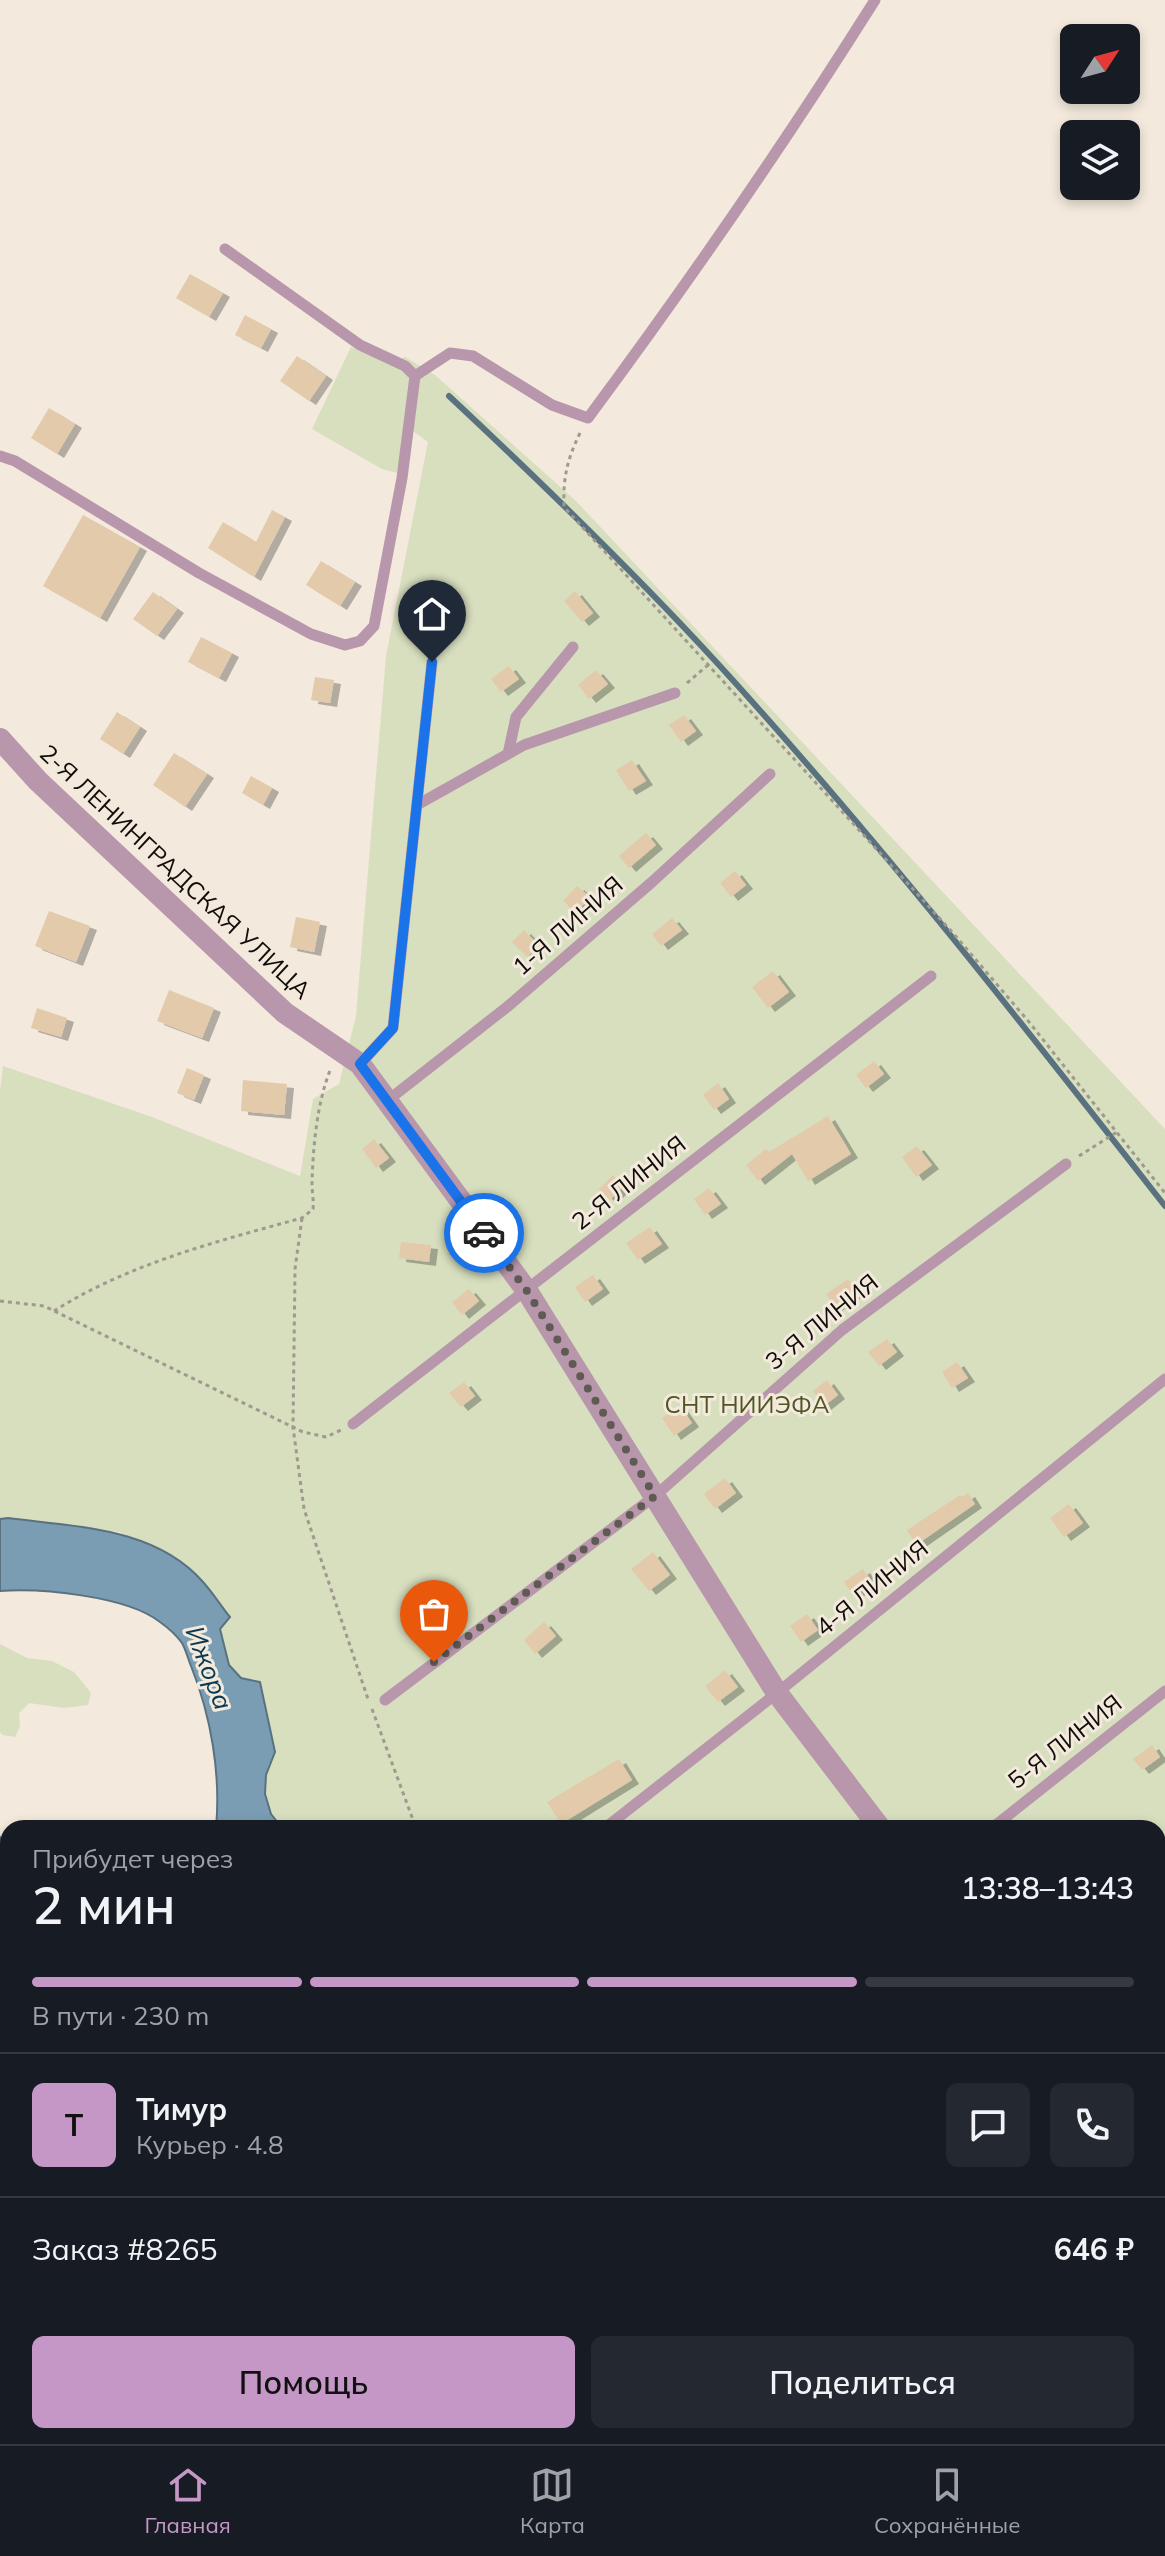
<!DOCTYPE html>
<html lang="ru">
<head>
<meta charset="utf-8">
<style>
	body { margin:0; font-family:Mulish,sans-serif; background:#242831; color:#f1f3f6; height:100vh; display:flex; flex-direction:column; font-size:30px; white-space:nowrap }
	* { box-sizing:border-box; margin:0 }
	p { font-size:26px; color:#9ea1a6 }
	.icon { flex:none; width:44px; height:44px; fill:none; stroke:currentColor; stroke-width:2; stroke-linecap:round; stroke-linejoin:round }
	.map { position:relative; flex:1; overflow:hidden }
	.side { position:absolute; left:0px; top:1820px; width:1166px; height:624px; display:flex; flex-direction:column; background:#171b24; border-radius:24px 24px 0 0; box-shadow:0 4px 12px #0003 }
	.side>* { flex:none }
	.needle { width:52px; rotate:54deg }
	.tools { position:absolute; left:1060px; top:24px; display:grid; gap:16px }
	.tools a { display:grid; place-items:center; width:80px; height:80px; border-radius:12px; background:#171b24; box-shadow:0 4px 12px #0003; font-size:40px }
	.pin { position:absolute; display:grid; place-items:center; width:68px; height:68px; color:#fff; margin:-82px -34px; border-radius:50% 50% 50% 0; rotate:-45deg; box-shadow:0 0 8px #0007 }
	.pin .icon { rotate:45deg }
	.courier { position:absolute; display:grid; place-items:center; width:80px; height:80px; margin:-40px; border:6px solid #1a73e8; border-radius:50%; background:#fff; color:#222; box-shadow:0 2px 10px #0007 }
	.overview em { font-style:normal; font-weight:600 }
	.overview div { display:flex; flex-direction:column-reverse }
	.overview { display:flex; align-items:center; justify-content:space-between; height:136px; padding:0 32px }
	h1 { font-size:52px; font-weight:600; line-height:60px }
	.bar { display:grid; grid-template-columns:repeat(4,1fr); gap:12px 8px; align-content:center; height:96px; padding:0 32px }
	.bar i { height:10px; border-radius:6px; background:#363941 }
	.bar .on { background:#c597c6 }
	.bar p { grid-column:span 4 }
	.line { display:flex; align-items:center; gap:20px; padding:0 32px; border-top:2px solid #363941 }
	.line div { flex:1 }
	.round { display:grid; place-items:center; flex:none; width:84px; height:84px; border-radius:12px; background:#242831 }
	.primary-button { display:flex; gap:16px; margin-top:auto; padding:16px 32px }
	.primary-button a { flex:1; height:92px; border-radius:12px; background:#c597c6; color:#111; font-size:32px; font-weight:600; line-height:92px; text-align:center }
	.primary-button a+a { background:#242831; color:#f1f3f6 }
	.dock { display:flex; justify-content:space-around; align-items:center; height:112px; border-top:2px solid #363941; background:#171b24; font-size:22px; color:#9ea1a6 }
	.dock a { display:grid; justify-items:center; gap:4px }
	.dock .on { color:#c597c6 }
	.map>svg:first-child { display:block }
</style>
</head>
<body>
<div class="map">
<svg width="1165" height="2444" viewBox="0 0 1165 2444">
	<defs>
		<filter id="shadow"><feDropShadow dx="7" dy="4" stdDeviation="0" flood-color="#0004"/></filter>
	</defs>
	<rect width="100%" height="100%" fill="#f3e9dc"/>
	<g fill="#d7dfbf">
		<path d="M351,347L392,365L405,357L435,375L576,501L1165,1129V2444H784L766,2436H1158V1828H282L271,1814L265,1794L266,1775L275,1752L260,1682L241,1678L229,1664L220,1629L120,1532L0,1519V1091L3,1066L152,1117L300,1176L313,1099L339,1084L356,1016L386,656L428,442L406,426L397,473L382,469L312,429Z"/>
		<path d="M0,1644L27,1658L52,1661L74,1672L91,1693L88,1705L64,1708L29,1703L19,1713L20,1726L15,1737L3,1735L0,1732Z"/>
		<path d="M304,2436H493L481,2441L460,2444H320Z"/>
	</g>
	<g fill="#7a9db3" stroke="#5a7280" stroke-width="2">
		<path d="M8,1518C75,1527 155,1527 203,1582C213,1593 221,1606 230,1617L220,1629L229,1665L241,1678L260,1682L275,1752L266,1775L265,1794L271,1814L282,1828H216C221,1774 211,1716 191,1666C188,1659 186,1650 182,1643C177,1636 167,1627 160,1622C127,1596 41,1588 0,1591V1519Z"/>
		<path d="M0,1837L8,1848V1973L0,1943Z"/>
		<path d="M50,2436H168L177,2444H55Z"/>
		<path d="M220,2436H304L320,2444H226Z"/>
		<path d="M493,2436H766L784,2444H460L481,2441Z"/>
	</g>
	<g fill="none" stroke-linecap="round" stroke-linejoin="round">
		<path stroke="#5a7280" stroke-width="6" d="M449,396C542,483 633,571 719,665C877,838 1021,1022 1165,1206"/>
	</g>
	<g fill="#e3caaa" filter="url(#shadow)">
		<path d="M190,274L223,293L209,317L176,298Z"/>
		<path d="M245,315L271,329L261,348L235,335Z"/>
		<path d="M297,356L326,376L309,401L280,381Z"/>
		<path d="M49,408L75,424L57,454L31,438Z"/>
		<path d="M272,510L285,517L254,577L208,548L223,522L256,542Z"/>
		<path d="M83,515L140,547L100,618L43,586Z"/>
		<path d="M321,561L355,582L340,606L306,585Z"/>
		<path d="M575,591L593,613L582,622L564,601Z"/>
		<path d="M153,592L177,609L157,636L133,619Z"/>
		<path d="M201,637L232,653L219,678L188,662Z"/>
		<path d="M509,666L519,679L501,692L491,679Z"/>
		<path d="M596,670L608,684L589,699L578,685Z"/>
		<path d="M315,677L334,680L330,703L311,700Z"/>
		<path d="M117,712L140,727L123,754L100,739Z"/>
		<path d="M684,715L696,731L681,742L669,725Z"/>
		<path d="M174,753L207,774L185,807L153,785Z"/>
		<path d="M632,760L646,781L629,791L616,770Z"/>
		<path d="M251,776L272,788L263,805L242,793Z"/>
		<path d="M646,833L656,845L629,868L619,856Z"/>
		<path d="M735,871L746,885L731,897L720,883Z"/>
		<path d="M577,886L590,897L576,913L563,901Z"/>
		<path d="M49,911L90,926L76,962L35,946Z"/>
		<path d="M296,917L320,922L314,952L290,947Z"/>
		<path d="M672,918L682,930L661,946L652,934Z"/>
		<path d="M524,930L539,946L527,957L512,942Z"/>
		<path d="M773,971L789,992L768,1008L752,987Z"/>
		<path d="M169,990L214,1008L202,1038L157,1021Z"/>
		<path d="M37,1008L67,1018L61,1037L31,1028Z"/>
		<path d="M874,1061L884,1074L866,1088L856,1075Z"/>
		<path d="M187,1068L204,1075L194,1100L177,1093Z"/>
		<path d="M243,1080L287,1084L284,1115L241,1111Z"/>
		<path d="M718,1083L729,1099L714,1110L703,1095Z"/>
		<path d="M828,1116L851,1154L808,1181L792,1154L758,1181L746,1165L766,1149L769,1152Z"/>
		<path d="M374,1139L389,1158L376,1168L362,1149Z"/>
		<path d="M917,1146L932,1165L916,1177L902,1157Z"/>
		<path d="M613,1175L624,1186L610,1200L599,1189Z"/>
		<path d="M709,1188L721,1204L705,1215L694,1199Z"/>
		<path d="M650,1227L662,1244L638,1260L626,1243Z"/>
		<path d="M401,1242L431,1245L429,1262L399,1258Z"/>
		<path d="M593,1275L603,1289L585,1302L575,1287Z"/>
		<path d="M848,1279L857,1292L835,1307L826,1294Z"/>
		<path d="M469,1289L479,1301L462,1315L452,1302Z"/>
		<path d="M887,1339L897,1352L879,1366L868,1352Z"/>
		<path d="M957,1362L968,1378L952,1388L942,1372Z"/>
		<path d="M827,1380L838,1395L824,1406L813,1391Z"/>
		<path d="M464,1382L475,1396L461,1407L449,1393Z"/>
		<path d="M680,1406L692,1423L674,1436L662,1418Z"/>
		<path d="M725,1478L736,1493L715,1509L704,1494Z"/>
		<path d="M968,1493L975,1504L916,1545L907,1530L960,1495L962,1497Z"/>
		<path d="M1069,1504L1083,1523L1064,1537L1050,1518Z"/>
		<path d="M653,1552L670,1575L649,1591L631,1569Z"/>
		<path d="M863,1569L872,1582L853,1595L844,1582Z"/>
		<path d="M445,1603L454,1620L433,1632L424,1615Z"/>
		<path d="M807,1614L818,1630L801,1642L790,1626Z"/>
		<path d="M544,1622L556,1636L535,1654L524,1640Z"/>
		<path d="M725,1670L738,1687L718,1702L705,1686Z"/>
		<path d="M1152,1745L1160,1757L1142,1770L1133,1759Z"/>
		<path d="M619,1759L632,1780L561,1824L547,1802Z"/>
	</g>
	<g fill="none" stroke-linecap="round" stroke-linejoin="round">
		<g stroke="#a0998f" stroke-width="3" stroke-dasharray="4 4" stroke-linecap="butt">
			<path d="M580,433C567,460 563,477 564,507L953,933L1029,1022L1165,1193"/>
			<path d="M687,683L708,665"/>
			<path d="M1079,1156L1117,1132"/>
			<path d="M302,1218L295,1269L293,1427L304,1509L369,1702"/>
			<path d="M0,1301L44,1306L303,1432L326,1437L341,1430"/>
			<path d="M54,1311C128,1264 218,1241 302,1218L313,1209C314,1201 312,1192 312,1184C313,1146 317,1102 331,1068"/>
			<path d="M372,1709L416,1828"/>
			<path d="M839,2436L865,2444"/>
		</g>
		<g stroke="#b896ab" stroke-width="11">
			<path d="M415,376L450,353L473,356L552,405L588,418C688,283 785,143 875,0"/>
			<path d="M0,456L15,461L199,573L311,634L345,645L360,641L374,626L402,478L415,376L405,366L360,345L225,249"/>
			<path d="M508,754L516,717L573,647"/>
			<path d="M417,805L524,745L675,693"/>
			<path d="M360,1064L393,1028L432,662"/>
			<path d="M387,1101L507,1007L652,882L770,774"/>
			<path d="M353,1424L931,976"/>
			<path d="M385,1700L655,1496L842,1330L1066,1164"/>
			<path d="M605,1828L777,1693L1165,1379"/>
			<path d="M992,1828L1165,1691"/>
			<path d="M1158,2005L1165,2000"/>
			<path d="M1158,2366L1165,2367"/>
		</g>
		<g stroke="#b896ab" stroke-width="22">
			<path d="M0,739L38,781L285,1013L360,1064L527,1291L777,1693L880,1828"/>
			<path d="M1158,2190L1165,2199"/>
		</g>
	</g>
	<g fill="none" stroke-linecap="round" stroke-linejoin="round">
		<path stroke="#5f5a53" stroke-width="8" stroke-dasharray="0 14.4" d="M434,1662L655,1496L527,1291L484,1233"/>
		<path stroke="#1a73e8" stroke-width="10" d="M432,662L393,1028L360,1064L484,1233"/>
	</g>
	<g text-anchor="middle" stroke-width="6" stroke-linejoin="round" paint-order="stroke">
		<g font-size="24" fill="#100d09" stroke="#f3e9dc">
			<text transform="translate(175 872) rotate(43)" y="8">2-Я ЛЕНИНГРАДСКАЯ УЛИЦА</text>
			<text transform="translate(568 926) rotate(-41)" y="8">1-Я ЛИНИЯ</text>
			<text transform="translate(629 1183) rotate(-38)" y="8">2-Я ЛИНИЯ</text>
			<text transform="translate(822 1322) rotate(-39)" y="8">3-Я ЛИНИЯ</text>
			<text transform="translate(872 1588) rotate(-39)" y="8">4-Я ЛИНИЯ</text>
			<text transform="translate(1065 1742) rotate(-38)" y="8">5-Я ЛИНИЯ</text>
		</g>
		<g font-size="24" fill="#4d571f" stroke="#f3e9dc">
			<text x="747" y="1413">СНТ НИИЭФА</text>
		</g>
		<g font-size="26" font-style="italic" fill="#0a3a52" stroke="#f3e9dc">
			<text transform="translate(209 1668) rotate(69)" y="9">Ижора</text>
		</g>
	</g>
</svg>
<div class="tools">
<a><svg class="needle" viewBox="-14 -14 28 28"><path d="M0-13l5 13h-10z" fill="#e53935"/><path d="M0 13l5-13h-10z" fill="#9ea1a6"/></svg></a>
<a><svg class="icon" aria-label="layers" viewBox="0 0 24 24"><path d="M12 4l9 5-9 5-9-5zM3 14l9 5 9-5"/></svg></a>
</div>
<div class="pin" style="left:434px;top:1662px;background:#ea580c"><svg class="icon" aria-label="bag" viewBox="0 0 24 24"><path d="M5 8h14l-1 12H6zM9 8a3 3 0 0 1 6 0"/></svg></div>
<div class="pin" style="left:432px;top:662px;background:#1f2937"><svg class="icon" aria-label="home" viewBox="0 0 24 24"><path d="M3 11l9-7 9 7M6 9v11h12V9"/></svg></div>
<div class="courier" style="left:484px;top:1233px"><svg class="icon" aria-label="car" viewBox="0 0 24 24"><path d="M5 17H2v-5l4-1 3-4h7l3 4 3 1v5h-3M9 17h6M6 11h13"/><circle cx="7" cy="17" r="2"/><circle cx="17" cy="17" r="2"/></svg></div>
<section class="side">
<div class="overview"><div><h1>2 мин</h1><p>Прибудет через</p></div><em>13:38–13:43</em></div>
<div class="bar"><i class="on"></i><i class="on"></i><i class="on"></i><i></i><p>В пути · 230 m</p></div>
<div class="line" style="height:144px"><b class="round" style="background:#c597c6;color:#111">Т</b><div><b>Тимур</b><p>Курьер · 4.8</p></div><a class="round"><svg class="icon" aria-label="chat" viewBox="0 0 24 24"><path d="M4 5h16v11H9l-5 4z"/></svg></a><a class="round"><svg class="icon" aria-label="phone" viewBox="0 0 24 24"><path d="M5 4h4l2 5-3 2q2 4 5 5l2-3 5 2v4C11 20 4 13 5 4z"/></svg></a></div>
<div class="line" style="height:104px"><div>Заказ #8265</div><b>646 ₽</b></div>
<div class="primary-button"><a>Помощь</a><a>Поделиться</a></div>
</section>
</div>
<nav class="dock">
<a class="on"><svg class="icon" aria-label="home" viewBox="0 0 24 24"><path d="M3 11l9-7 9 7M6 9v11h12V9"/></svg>Главная</a>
<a><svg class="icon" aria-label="map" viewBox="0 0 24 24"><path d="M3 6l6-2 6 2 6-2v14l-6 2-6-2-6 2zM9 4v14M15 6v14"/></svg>Карта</a>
<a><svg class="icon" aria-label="saved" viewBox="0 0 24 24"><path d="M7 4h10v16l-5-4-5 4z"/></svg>Сохранённые</a>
</nav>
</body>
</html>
